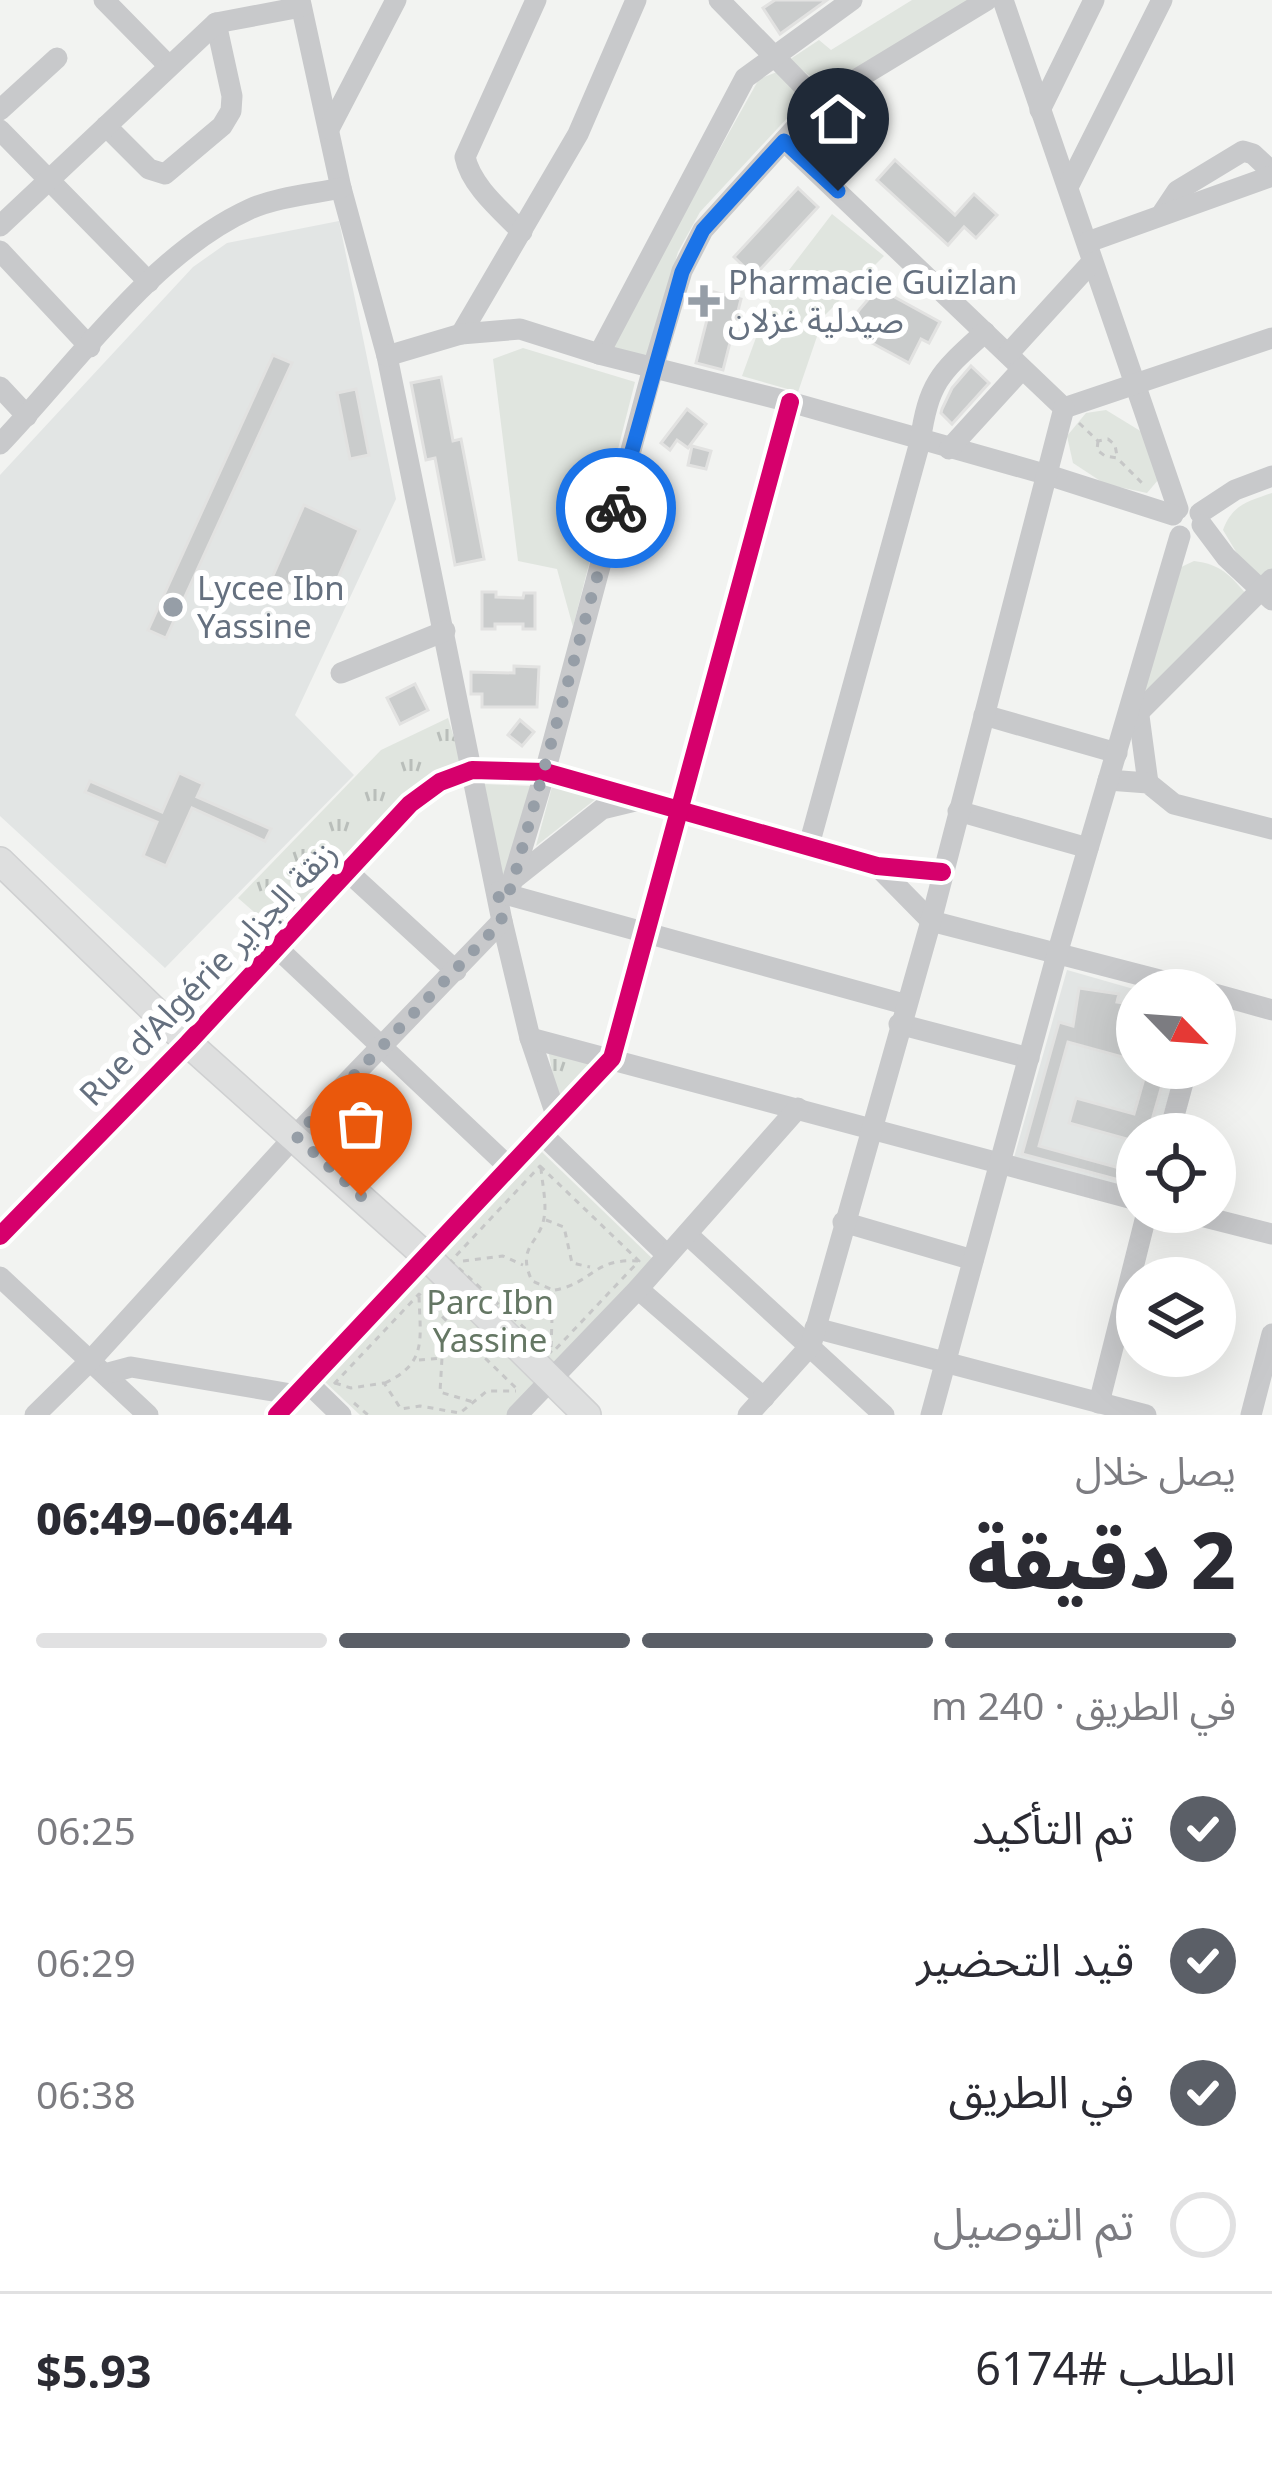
<!DOCTYPE html>
<html lang="ar">
<head>
<meta charset="utf-8">
<style>
	body { margin:0; font-family:"Noto Sans","Noto Sans Arabic",sans-serif; background:#f2f2f3; color:#2b2b33; direction:rtl; height:100vh; display:flex; flex-direction:column; font-size:45px; white-space:nowrap }
	* { box-sizing:border-box; margin:0 }
	p { font-size:39px; color:#7c7c81 }
	.icon { flex:none; width:66px; height:66px; fill:none; stroke:currentColor; stroke-width:2; stroke-linecap:round; stroke-linejoin:round }
	.map { position:relative; height:1415px; overflow:hidden; direction:ltr }
	.panel { display:flex; flex-direction:column; background:#fff; flex:1 }
	.panel>* { flex:none }
	.needle { width:78px; rotate:115deg }
	.buttons { position:absolute; left:1116px; top:969px; display:grid; gap:24px }
	.buttons a { display:grid; place-items:center; width:120px; height:120px; border-radius:50%; background:#fff; box-shadow:0 12px 48px #0002; font-size:60px }
	.pin { position:absolute; display:grid; place-items:center; width:102px; height:102px; color:#fff; margin:-123px -51px; border-radius:50% 50% 50% 0; rotate:-45deg; box-shadow:0 0 12px #0007 }
	.pin .icon { rotate:45deg }
	.courier { position:absolute; display:grid; place-items:center; width:120px; height:120px; margin:-60px; border:9px solid #1a73e8; border-radius:50%; background:#fff; color:#222; box-shadow:0 3px 15px #0007 }
	.overview em { font-style:normal; font-weight:800 }
	.overview div { display:flex; flex-direction:column-reverse }
	.overview { display:flex; align-items:center; justify-content:space-between; height:204px; padding:0 36px }
	h1 { font-size:78px; font-weight:800; line-height:90px }
	.bar { display:grid; grid-template-columns:repeat(4,1fr); gap:18px 12px; align-content:center; height:144px; padding:0 36px }
	.bar i { height:15px; border-radius:9px; background:#e1e1e2 }
	.bar .active { background:#5b5f67 }
	.bar p { grid-column:span 4 }
	.line { display:flex; align-items:center; gap:30px; padding:0 36px; border-top:3px solid #e1e1e2 }
	.line div { flex:1 }
	ol { padding:0 36px; list-style:none }
	li { display:flex; align-items:center; gap:36px; height:132px }
	li p { margin-inline-start:auto }
	li .icon { padding:12px; border-radius:50%; background:#5b5f67; color:#fff; stroke-width:4 }
	li:last-child { color:#7c7c81 }
	li i { width:66px; height:66px; border:6px solid #e1e1e2; border-radius:50% }
	.map>svg:first-child { display:block }
</style>
</head>
<body>
<div class="map">
<svg width="1272" height="1415" viewBox="0 0 1272 1415">
	<defs>
		<pattern id="grass-tufts" width="24" height="20" patternUnits="userSpaceOnUse" patternTransform="scale(3)"><rect width="24" height="20" fill="#e0e5df"/><path d="M3 7l-1-3M5 7V3M7 7l1-3M15 17l-1-3M17 17v-4M19 17l1-3" fill="none" stroke="#b9beba"/></pattern>
	</defs>
	<rect width="100%" height="100%" fill="#f2f3f1"/>
	<g fill="#e2e5e4">
		<path d="M339,221L396,499L295,715L354,775L165,968L0,816V475L193,267L227,243Z"/>
		<path d="M1067,970L1137,990V1068H1177L1158,1134H1137V1196L1013,1161Z"/>
	</g>
	<g fill="url(#grass-tufts)">
		<path d="M448,718L463,767L279,934L238,898L381,750Z"/>
		<path d="M548,1049L594,1060L564,1099L557,1098Z"/>
	</g>
	<g fill="#e0e5df">
		<path d="M912,0H969L826,88L789,60L819,40L831,50Z"/>
		<path d="M777,72L804,100L700,212L678,252L647,359L609,347L759,79Z"/>
		<path d="M832,214L884,256L824,316L798,392L742,376L773,291Z"/>
		<path d="M523,348L635,382L573,627L557,569L518,561L493,359Z"/>
		<path d="M1106,410L1142,432L1158,480L1147,493L1105,484L1073,463L1067,436L1086,413Z"/>
		<path d="M1272,493V570L1264,579L1241,560L1223,530C1232,505 1248,501 1272,493Z"/>
		<path d="M1194,561C1220,564 1230,575 1246,594L1141,704L1179,568Z"/>
		<path d="M553,783L602,794L536,846Z"/>
		<path d="M484,784L530,786L510,875L502,877Z"/>
		<path d="M542,1152L657,1263L510,1415H360L323,1380Z"/>
	</g>
	<g fill="#cacccc" stroke="#e2e2e1" stroke-width="3">
		<path d="M775,0H827L780,34L763,8Z"/>
		<path d="M895,160L955,215L974,194L997,215L976,238L964,227L948,245L877,180Z"/>
		<path d="M798,188L818,207L754,276L734,257Z"/>
		<path d="M878,288L940,322L929,343L921,339L909,363L848,330L859,310Z"/>
		<path d="M714,292L741,299L723,370L696,363Z"/>
		<path d="M273,355L292,363L166,638L148,630Z"/>
		<path d="M971,366L989,383L952,424L941,413L942,409L952,388Z"/>
		<path d="M441,377L453,441L461,439L484,559L455,565L435,458L426,460L411,383Z"/>
		<path d="M356,389L369,455L350,459L337,393Z"/>
		<path d="M687,409L706,424L688,448L677,440L670,450L661,443Z"/>
		<path d="M692,446L711,451L706,469L688,465Z"/>
		<path d="M304,505L359,530L327,603L272,578Z"/>
		<path d="M482,592H496V597L523,598L524,593H535V629H523V624H495V629H482Z"/>
		<path d="M514,666L539,667L537,707H482V694H471V672L514,673Z"/>
		<path d="M415,684L428,710L400,724L387,698Z"/>
		<path d="M520,720L534,732L522,746L508,735Z"/>
		<path d="M179,773L203,784L197,797L271,829L265,841L192,808L166,866L143,856L157,822L85,792L90,781L162,812Z"/>
		<path d="M1079,988L1119,994L1117,1002L1137,1005V1061L1068,1042L1039,1146L1119,1168L1127,1139L1069,1123L1076,1098L1134,1114L1147,1068H1167L1148,1134H1137L1134,1184L1022,1154L1059,1022L1073,1026Z"/>
	</g>
	<g fill="none" stroke-linecap="round" stroke-linejoin="round">
		<g stroke="#cfd0d1" stroke-width="30">
			<path id="major" d="M0,861L188,1043L427,1257L587,1415"/>
		</g>
		<g stroke="#c6c7c7" stroke-width="3" stroke-dasharray="6 6" stroke-linecap="butt">
			<path d="M1079,423L1098,441L1108,439L1115,445L1117,456"/>
			<path d="M1098,441L1097,450L1105,456L1117,458L1144,485"/>
			<path d="M540,1166L639,1261L552,1353L451,1261Z"/>
			<path d="M541,1168C542,1183 547,1203 544,1218C539,1245 516,1246 532,1281L553,1290L551,1348"/>
			<path d="M546,1220L564,1227L572,1263L590,1267"/>
			<path d="M463,1261L503,1256L523,1265"/>
			<path d="M555,1290C593,1283 593,1258 638,1261"/>
			<path d="M419,1360L442,1358L440,1392L473,1402"/>
			<path d="M335,1383L351,1388L384,1383L401,1409L420,1406L460,1413L487,1391H516"/>
			<path d="M385,1383C428,1363 420,1338 419,1296"/>
			<path d="M334,1384L419,1294L517,1389"/>
			<path d="M354,1403L368,1415"/>
		</g>
		<g stroke="#c8c9cb" stroke-width="21">
			<path d="M104,0L168,65"/>
			<path d="M300,0L341,188L387,356L502,921L530,1038L557,1118"/>
			<path d="M719,0L819,102"/>
			<path d="M1003,0L1178,509"/>
			<path d="M0,110L57,58"/>
			<path d="M1040,110L1094,0"/>
			<path d="M106,126L149,169L165,174L222,126L231,111L232,96L216,23"/>
			<path d="M329,129L396,0"/>
			<path d="M0,130L149,282"/>
			<path d="M784,141L1064,408L1272,338"/>
			<path d="M1068,187L1162,0"/>
			<path d="M1163,212L1177,191L1243,151L1253,154L1272,172"/>
			<path d="M0,226L216,23L301,7"/>
			<path d="M522,232C502,211 471,186 465,157L536,0"/>
			<path d="M1088,242L1272,176"/>
			<path d="M0,251L90,347"/>
			<path d="M461,334L578,134L636,0"/>
			<path d="M599,354L745,78L852,0"/>
			<path d="M1008,354L1091,263"/>
			<path d="M387,356L461,334L520,329L599,354L790,402L1048,475L1173,515"/>
			<path d="M0,387L27,416"/>
			<path d="M0,444C74,367 151,254 250,209C277,197 312,194 341,188"/>
			<path d="M949,449L1022,369"/>
			<path d="M1200,513L1235,490L1272,476"/>
			<path d="M1202,525L1226,557L1272,600"/>
			<path d="M341,673L445,631"/>
			<path d="M984,715L1117,753"/>
			<path d="M1139,716L1148,783"/>
			<path d="M1125,726L1272,579"/>
			<path d="M1108,780L1148,783L1174,804L1272,829"/>
			<path d="M958,811L1088,848"/>
			<path d="M809,845L920,442C929,381 940,373 985,332"/>
			<path d="M877,866L931,921L1198,990"/>
			<path d="M347,871L456,971"/>
			<path d="M515,878L602,809L635,801"/>
			<path d="M498,892L904,1004"/>
			<path d="M508,895L545,772L653,368L682,271L703,230L819,102L987,0"/>
			<path d="M276,947L510,1168"/>
			<path d="M1215,994L1272,1010"/>
			<path d="M899,1024L1029,1058"/>
			<path d="M530,1038L1137,1200"/>
			<path d="M542,1134L667,1255"/>
			<path d="M1169,1134L1187,1068"/>
			<path d="M1185,1212L1272,1234"/>
			<path d="M843,1222L973,1260"/>
			<path d="M687,1234L884,1415"/>
			<path d="M0,1236L188,1043L410,804L440,782L472,770L545,772L877,866L942,872"/>
			<path d="M0,1277L148,1415"/>
			<path d="M638,1289L764,1398"/>
			<path d="M815,1328L1146,1415"/>
			<path d="M105,1374L131,1367L297,1395"/>
			<path d="M308,1383L341,1415"/>
			<path d="M1099,1403L1147,1212"/>
			<path d="M35,1415L91,1360L296,1135L502,921"/>
			<path d="M277,1415L612,1058L790,402"/>
			<path d="M517,1415L638,1289L798,1108"/>
			<path d="M748,1415L811,1345L931,921L1064,408"/>
			<path d="M931,1415L1057,954L1180,536"/>
			<path d="M1251,1415L1272,1334"/>
		</g>
		<use href="#major" stroke="#dedfdf" stroke-width="27"/>
		<g stroke="#fff" stroke-width="26">
			<g id="cycleway">
				<path d="M0,1236L188,1043L410,804L440,782L472,770L545,772L877,866L942,872"/>
				<path d="M277,1415L612,1058L790,402"/>
			</g>
		</g>
		<use href="#cycleway" stroke="#d6006c" stroke-width="18"/>
	</g>
	<g fill="none" stroke-linecap="round" stroke-linejoin="round">
		<path stroke="#969ea7" stroke-width="12" stroke-dasharray="0 21.6" d="M361,1196L296,1136L502,921L498,892L508,895L514,878L616,508"/>
		<path stroke="#1a73e8" stroke-width="15" d="M616,508L682,272L703,230L784,141L838,191"/>
	</g>
	<g fill="#969ea7" stroke="#fff" stroke-width="4.5">
		<path d="M698 283h12v12h12v12h-12v12h-12v-12h-12v-12h12z"/>
		<circle cx="173" cy="607" r="12"/>
	</g>
	<g text-anchor="middle" stroke-width="12" stroke-linejoin="round" paint-order="stroke">
		<g font-size="33" fill="#65707f" stroke="#fff" text-anchor="start">
			<text x="728" y="294">Pharmacie Guizlan<tspan x="728" dy="38">صيدلية غزلان</tspan></text>
			<text x="197" y="600">Lycee Ibn<tspan x="197" dy="38">Yassine</tspan></text>
		</g>
		<g font-size="33" fill="#65707f" stroke="#fff">
			<text transform="translate(208 973) rotate(-46)" y="12">Rue d'Algérie زنقة الجزاير</text>
		</g>
		<g font-size="33" fill="#657764" stroke="#fff">
			<text x="490" y="1314">Parc Ibn<tspan x="490" dy="38">Yassine</tspan></text>
		</g>
	</g>
</svg>
<div class="buttons">
<a><svg class="needle" viewBox="-14 -14 28 28"><path d="M0-13l5 13h-10z" fill="#e53935"/><path d="M0 13l5-13h-10z" fill="#7c7c81"/></svg></a>
<a><svg class="icon" aria-label="locate" viewBox="0 0 24 24"><circle cx="12" cy="12" r="6"/><path d="M12 2v4M12 18v4M2 12h4M18 12h4"/></svg></a>
<a><svg class="icon" aria-label="layers" viewBox="0 0 24 24"><path d="M12 4l9 5-9 5-9-5zM3 14l9 5 9-5"/></svg></a>
</div>
<div class="pin" style="left:361px;top:1196px;background:#ea580c"><svg class="icon" aria-label="bag" viewBox="0 0 24 24"><path d="M5 8h14l-1 12H6zM9 8a3 3 0 0 1 6 0"/></svg></div>
<div class="pin" style="left:838px;top:191px;background:#1f2937"><svg class="icon" aria-label="home" viewBox="0 0 24 24"><path d="M3 11l9-7 9 7M6 9v11h12V9"/></svg></div>
<div class="courier" style="left:616px;top:508px"><svg class="icon" aria-label="bike" viewBox="0 0 24 24"><circle cx="6" cy="16" r="4"/><circle cx="18" cy="16" r="4"/><path d="M6 16l4-8h5l3 8M10 8l3 8H6M13 5h3"/></svg></div>
</div>
<section class="panel">
<div class="overview"><div><h1>2 دقيقة</h1><p>يصل خلال</p></div><em>06:44–06:49</em></div>
<div class="bar"><i class="active"></i><i class="active"></i><i class="active"></i><i></i><p>في الطريق · 240 m</p></div>
<ol>
<li><svg class="icon" aria-label="check" viewBox="0 0 24 24"><path d="M5 12l5 5 9-10"/></svg>تم التأكيد<p>06:25</p></li>
<li><svg class="icon" aria-label="check" viewBox="0 0 24 24"><path d="M5 12l5 5 9-10"/></svg>قيد التحضير<p>06:29</p></li>
<li><svg class="icon" aria-label="check" viewBox="0 0 24 24"><path d="M5 12l5 5 9-10"/></svg>في الطريق<p>06:38</p></li>
<li><i></i>تم التوصيل</li>
</ol>
<div class="line" style="height:156px"><div>الطلب #6174</div><b>$5.93</b></div>
</section>
</body>
</html>
